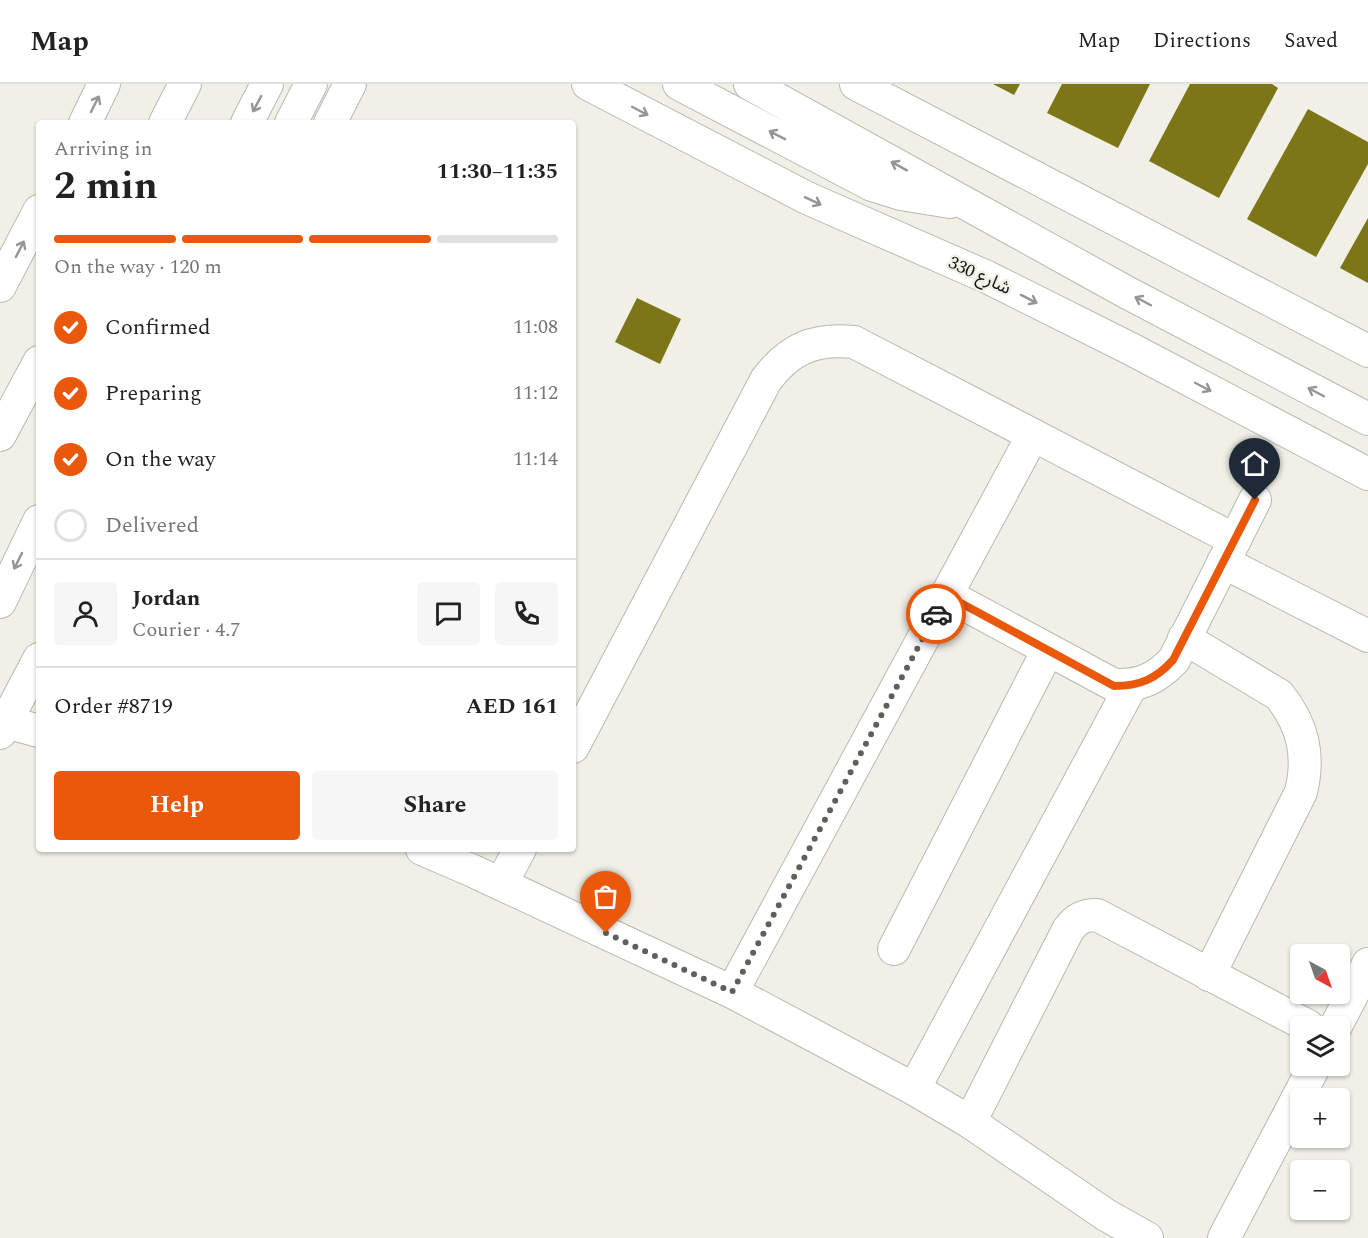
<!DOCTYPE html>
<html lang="en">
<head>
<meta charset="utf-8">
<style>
	body { margin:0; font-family:Spectral,"Noto Sans Arabic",serif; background:#f6f6f6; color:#222; height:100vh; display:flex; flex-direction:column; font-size:22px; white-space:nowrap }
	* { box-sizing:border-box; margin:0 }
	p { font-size:20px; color:#767676 }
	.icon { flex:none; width:33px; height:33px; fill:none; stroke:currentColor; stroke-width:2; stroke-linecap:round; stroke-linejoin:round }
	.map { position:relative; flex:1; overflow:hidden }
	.details { position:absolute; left:36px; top:36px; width:540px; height:732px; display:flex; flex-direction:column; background:#fff; border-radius:6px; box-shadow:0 2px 4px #0004 }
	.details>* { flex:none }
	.needle { width:39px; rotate:140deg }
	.fabs { position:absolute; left:1290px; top:860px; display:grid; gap:12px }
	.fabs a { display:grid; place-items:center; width:60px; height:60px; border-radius:6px; background:#fff; box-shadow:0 2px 4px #0004; font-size:30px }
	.pin { position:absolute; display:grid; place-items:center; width:51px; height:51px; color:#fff; margin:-62px -26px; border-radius:50% 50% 50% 0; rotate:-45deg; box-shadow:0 0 6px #0007 }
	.pin .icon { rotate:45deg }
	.courier { position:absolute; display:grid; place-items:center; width:60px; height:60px; margin:-30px; border:4px solid #ea580c; border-radius:50%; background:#fff; color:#222; box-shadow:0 2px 8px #0007 }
	.overview em { font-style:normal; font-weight:700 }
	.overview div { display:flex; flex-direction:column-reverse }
	.overview { display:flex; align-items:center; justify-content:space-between; height:102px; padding:0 18px }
	h1 { font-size:39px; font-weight:700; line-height:45px }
	.bar { display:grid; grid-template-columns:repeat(4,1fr); gap:9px 6px; align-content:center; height:72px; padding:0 18px }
	.bar i { height:8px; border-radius:4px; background:#e0e0e0 }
	.bar .current { background:#ea580c }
	.bar p { grid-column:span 4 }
	.line { display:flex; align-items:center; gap:15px; padding:0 18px; border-top:2px solid #e0e0e0 }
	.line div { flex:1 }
	.round { display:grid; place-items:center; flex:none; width:63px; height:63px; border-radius:6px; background:#f6f6f6 }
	ol { padding:0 18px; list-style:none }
	li { display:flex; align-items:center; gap:18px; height:66px }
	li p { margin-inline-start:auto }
	li .icon { padding:6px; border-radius:50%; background:#ea580c; color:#fff; stroke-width:4 }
	li:last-child { color:#767676 }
	li i { width:33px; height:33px; border:3px solid #e0e0e0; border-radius:50% }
	.primary-button { display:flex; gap:12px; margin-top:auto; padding:12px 18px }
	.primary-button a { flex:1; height:69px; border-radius:6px; background:#ea580c; color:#fff; font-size:24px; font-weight:700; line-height:69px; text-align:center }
	.primary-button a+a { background:#f6f6f6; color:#222 }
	header { display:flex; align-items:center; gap:36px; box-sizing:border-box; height:84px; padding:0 30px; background:#fff; border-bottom:2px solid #e0e0e0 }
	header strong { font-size:28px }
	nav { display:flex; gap:33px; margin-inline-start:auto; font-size:21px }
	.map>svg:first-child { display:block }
</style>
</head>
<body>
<header>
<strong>Map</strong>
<nav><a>Map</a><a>Directions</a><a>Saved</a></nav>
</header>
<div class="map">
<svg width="1368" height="1154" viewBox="0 0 1368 1154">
	<rect width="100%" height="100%" fill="#f0f0e6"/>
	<g fill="#7c7619">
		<path d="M993,0H1020L1014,11Z"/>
		<path d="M1062,0H1150L1118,64L1047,29Z"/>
		<path d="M1190,0H1272L1278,4L1219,114L1149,77Z"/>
		<path d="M1308,25L1368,58V80L1316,173L1247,135Z"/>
		<path d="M1368,134V199L1340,184Z"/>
		<path d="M637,214L681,235L660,280L615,258Z"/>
	</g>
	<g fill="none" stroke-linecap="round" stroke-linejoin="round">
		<g stroke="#b9b9b0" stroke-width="34">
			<g id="minor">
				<path d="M588,0L807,114L987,193L1131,265L1368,390"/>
				<path d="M679,0L872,101L901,110L950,118"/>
				<path d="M750,0L1126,208L1368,335"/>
				<path d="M856,0L1368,267"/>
				<path d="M85,39L104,0"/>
				<path d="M165,39L185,0"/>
				<path d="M247,39L267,0"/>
				<path d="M291,39L311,0"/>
				<path d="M330,39L350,0"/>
				<path d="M0,202L39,127"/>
				<path d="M0,351L39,278"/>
				<path d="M1223,478L1368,552"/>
				<path d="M947,511L1114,601C1140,602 1156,595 1174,576L1255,416"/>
				<path d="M0,518L39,437"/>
				<path d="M1184,554L1279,611C1303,641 1310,671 1301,708L1209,891"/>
				<path d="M6,638L39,647"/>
				<path d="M0,649L39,575"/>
				<path d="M573,663L766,296C790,264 815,254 854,258L1235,456"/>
				<path d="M422,765L473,787L732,908L914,1005L970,1038L1106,1131L1147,1154"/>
				<path d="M501,800L520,765"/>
				<path d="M894,865L1048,566"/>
				<path d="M732,908L1033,351"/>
				<path d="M1336,942L1368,880"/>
				<path d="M914,1005L1131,602"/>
				<path d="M970,1038L1068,846C1076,835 1083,831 1097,831L1308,942"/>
				<path d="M1224,1154L1315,981"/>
			</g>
		</g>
		<use href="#minor" stroke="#fff" stroke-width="32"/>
	</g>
	<defs><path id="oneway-shaft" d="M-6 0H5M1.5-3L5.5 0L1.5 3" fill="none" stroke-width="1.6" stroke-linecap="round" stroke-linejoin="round" transform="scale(1.5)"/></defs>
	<g stroke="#959593">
		<use href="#oneway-shaft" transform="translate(95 20) rotate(-63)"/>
		<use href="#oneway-shaft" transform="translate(257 20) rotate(118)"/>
		<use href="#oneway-shaft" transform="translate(640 27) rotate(28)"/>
		<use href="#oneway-shaft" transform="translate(777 51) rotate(-153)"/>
		<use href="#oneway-shaft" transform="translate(899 82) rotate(-151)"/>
		<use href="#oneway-shaft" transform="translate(813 117) rotate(25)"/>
		<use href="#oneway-shaft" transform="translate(20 165) rotate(-63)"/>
		<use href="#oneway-shaft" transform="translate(1029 215) rotate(27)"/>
		<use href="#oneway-shaft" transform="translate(1143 217) rotate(-152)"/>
		<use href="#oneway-shaft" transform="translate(1203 303) rotate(28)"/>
		<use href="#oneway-shaft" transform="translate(1316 308) rotate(-152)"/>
		<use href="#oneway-shaft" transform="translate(18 477) rotate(116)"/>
	</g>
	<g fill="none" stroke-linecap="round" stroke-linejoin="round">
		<path stroke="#60605b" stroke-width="6" stroke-dasharray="0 10.8" d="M606,849L732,908L936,530"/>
		<path stroke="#ea580c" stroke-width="8" d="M936,530L946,511L1114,602C1140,602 1156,595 1173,576L1255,416"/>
	</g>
	<g text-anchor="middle" stroke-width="5" stroke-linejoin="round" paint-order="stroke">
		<g font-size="18" fill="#131310" stroke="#f0f0e6">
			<text transform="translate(980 191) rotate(25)" y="6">شارع 330</text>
		</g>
	</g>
</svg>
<div class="fabs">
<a><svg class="needle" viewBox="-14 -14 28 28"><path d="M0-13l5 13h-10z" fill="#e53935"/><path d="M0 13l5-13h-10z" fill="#767676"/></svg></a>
<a><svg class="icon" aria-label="layers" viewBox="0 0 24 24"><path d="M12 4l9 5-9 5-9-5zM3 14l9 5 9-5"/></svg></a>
<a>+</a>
<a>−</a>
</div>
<div class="pin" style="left:606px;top:849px;background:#ea580c"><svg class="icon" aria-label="bag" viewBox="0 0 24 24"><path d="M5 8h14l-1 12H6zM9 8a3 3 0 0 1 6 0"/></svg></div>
<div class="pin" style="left:1255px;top:416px;background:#1f2937"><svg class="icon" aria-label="home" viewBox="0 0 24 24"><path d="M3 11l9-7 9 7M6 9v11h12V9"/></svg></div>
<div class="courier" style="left:936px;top:530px"><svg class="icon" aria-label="car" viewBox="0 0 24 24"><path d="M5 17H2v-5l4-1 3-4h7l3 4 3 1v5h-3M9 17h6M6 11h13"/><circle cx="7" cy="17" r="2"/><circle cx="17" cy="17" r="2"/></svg></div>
<section class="details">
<div class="overview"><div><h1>2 min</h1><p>Arriving in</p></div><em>11:30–11:35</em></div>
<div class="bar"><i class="current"></i><i class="current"></i><i class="current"></i><i></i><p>On the way · 120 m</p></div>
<ol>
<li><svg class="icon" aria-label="check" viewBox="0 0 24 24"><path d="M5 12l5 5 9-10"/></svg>Confirmed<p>11:08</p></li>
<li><svg class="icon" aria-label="check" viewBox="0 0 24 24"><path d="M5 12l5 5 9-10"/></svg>Preparing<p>11:12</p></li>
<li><svg class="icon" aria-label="check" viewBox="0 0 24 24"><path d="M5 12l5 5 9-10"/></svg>On the way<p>11:14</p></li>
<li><i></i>Delivered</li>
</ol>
<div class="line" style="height:108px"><a class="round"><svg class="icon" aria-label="person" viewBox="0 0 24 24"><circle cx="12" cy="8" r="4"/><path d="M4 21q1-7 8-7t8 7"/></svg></a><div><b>Jordan</b><p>Courier · 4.7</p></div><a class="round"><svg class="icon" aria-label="chat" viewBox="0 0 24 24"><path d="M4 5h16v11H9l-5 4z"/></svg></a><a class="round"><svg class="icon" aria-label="phone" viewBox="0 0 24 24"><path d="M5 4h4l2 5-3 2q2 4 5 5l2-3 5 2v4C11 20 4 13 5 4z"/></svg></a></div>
<div class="line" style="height:78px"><div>Order #8719</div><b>AED 161</b></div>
<div class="primary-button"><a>Help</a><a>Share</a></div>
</section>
</div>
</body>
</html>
